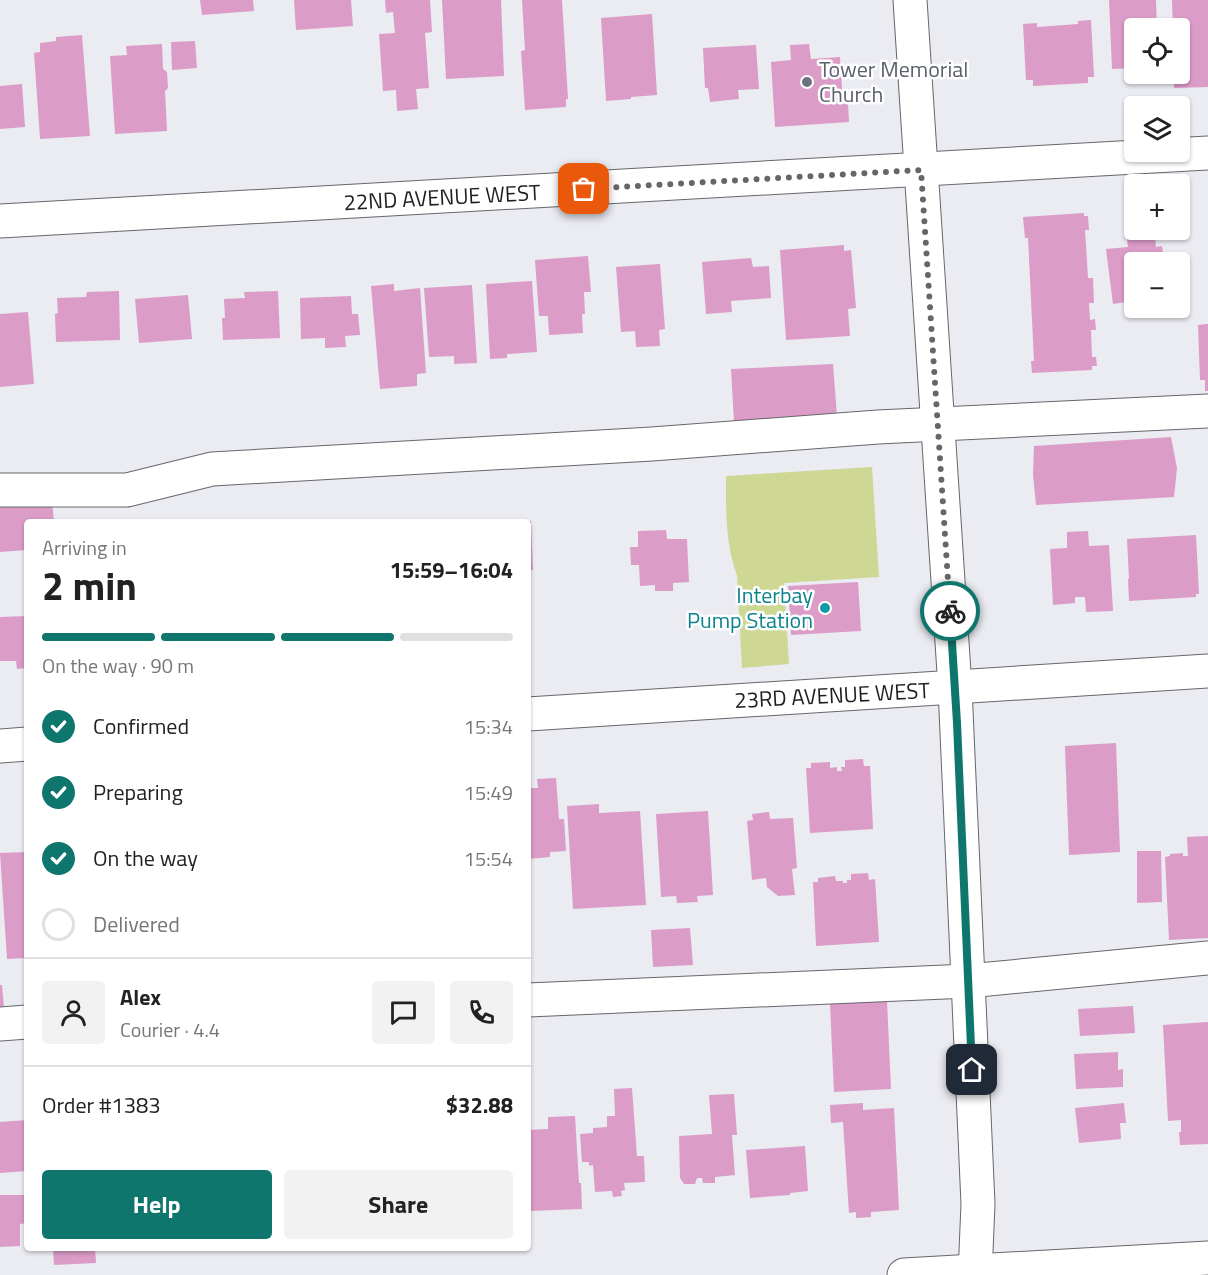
<!DOCTYPE html>
<html lang="en">
<head>
<meta charset="utf-8">
<style>
	body { margin:0; font-family:"Titillium Web",sans-serif; background:#f2f2f2; color:#222; height:100vh; display:flex; flex-direction:column; font-size:22px; white-space:nowrap }
	* { box-sizing:border-box; margin:0 }
	p { font-size:20px; color:#767676 }
	.icon { flex:none; width:33px; height:33px; fill:none; stroke:currentColor; stroke-width:2; stroke-linecap:round; stroke-linejoin:round }
	.map { position:relative; flex:1; overflow:hidden }
	.details { position:absolute; left:24px; top:519px; width:507px; height:732px; display:flex; flex-direction:column; background:#fff; border-radius:6px; box-shadow:0 2px 4px #0004 }
	.details>* { flex:none }
	.tools { position:absolute; left:1124px; top:18px; display:grid; gap:12px }
	.tools a { display:grid; place-items:center; width:66px; height:66px; border-radius:6px; background:#fff; box-shadow:0 2px 4px #0004; font-size:30px }
	.pin { position:absolute; display:grid; place-items:center; width:51px; height:51px; color:#fff; margin:-26px; border-radius:12px; box-shadow:0 3px 9px #0006 }
	.courier { position:absolute; display:grid; place-items:center; width:60px; height:60px; margin:-30px; border:4px solid #0f766e; border-radius:50%; background:#fff; color:#222; box-shadow:0 2px 8px #0007 }
	.overview em { font-style:normal; font-weight:700 }
	.overview div { display:flex; flex-direction:column-reverse }
	.overview { display:flex; align-items:center; justify-content:space-between; height:102px; padding:0 18px }
	h1 { font-size:39px; font-weight:700; line-height:45px }
	.bar { display:grid; grid-template-columns:repeat(4,1fr); gap:9px 6px; align-content:center; height:72px; padding:0 18px }
	.bar i { height:8px; border-radius:4px; background:#e0e0e0 }
	.bar .on { background:#0f766e }
	.bar p { grid-column:span 4 }
	.line { display:flex; align-items:center; gap:15px; padding:0 18px; border-top:2px solid #e0e0e0 }
	.line div { flex:1 }
	.round { display:grid; place-items:center; flex:none; width:63px; height:63px; border-radius:6px; background:#f2f2f2 }
	ol { padding:0 18px; list-style:none }
	li { display:flex; align-items:center; gap:18px; height:66px }
	li p { margin-inline-start:auto }
	li .icon { padding:6px; border-radius:50%; background:#0f766e; color:#fff; stroke-width:4 }
	li:last-child { color:#767676 }
	li i { width:33px; height:33px; border:3px solid #e0e0e0; border-radius:50% }
	.action { display:flex; gap:12px; margin-top:auto; padding:12px 18px }
	.action a { flex:1; height:69px; border-radius:6px; background:#0f766e; color:#fff; font-size:24px; font-weight:700; line-height:69px; text-align:center }
	.action a+a { background:#f2f2f2; color:#222 }
	.map>svg:first-child { display:block }
</style>
</head>
<body>
<div class="map">
<svg width="1208" height="1275" viewBox="0 0 1208 1275">
	<rect width="100%" height="100%" fill="#ebebf2"/>
	<path fill="#ced794" d="M872,467L879,577L784,583L789,664L742,668L737,575C725,543 726,509 726,476Z"/>
	<g fill="#db9cc8">
		<path d="M200,0H253L254,11L202,15Z"/>
		<path d="M294,0H351L353,26L296,30Z"/>
		<path d="M385,0H430L432,32L425,33L429,88L416,89L418,109L397,111L396,90L383,91L379,34L395,33L393,12L386,13Z"/>
		<path d="M442,0H501L504,76L446,79Z"/>
		<path d="M522,0H562L568,99H566V107L525,110L521,51L525,50Z"/>
		<path d="M1109,0H1156L1157,28H1134V68L1112,69Z"/>
		<path d="M1172,0H1208V87L1174,88V74H1179V28H1173Z"/>
		<path d="M652,14L657,95L631,97V99L606,101L601,18Z"/>
		<path d="M1091,20L1094,77H1088V83L1033,86V80H1026L1023,24L1037,23V27L1078,24V21Z"/>
		<path d="M82,35L90,136L40,139L34,53L40,52V43L56,41V37Z"/>
		<path d="M195,41L197,68L172,70L171,42Z"/>
		<path d="M162,44L163,69L167,72L168,88L165,91L167,131L115,134L110,56L127,55L126,46Z"/>
		<path d="M809,44L811,59L840,57L843,103H848L849,122L775,127L771,62L791,60L790,45Z"/>
		<path d="M756,45L759,89L738,90L739,99L710,102L708,88H705L703,48Z"/>
		<path d="M22,84L25,127L0,129V86Z"/>
		<path d="M1084,213V216H1088L1089,230H1085L1088,278H1093L1094,303H1089L1090,320L1095,319L1096,330H1091L1092,357H1096L1097,366H1092V370L1032,373L1031,361H1034L1028,238H1025L1023,217Z"/>
		<path d="M1155,236L1156,247L1162,246L1164,262H1134V301L1113,304L1106,249L1128,247L1127,239Z"/>
		<path d="M844,245V251L851,250L856,308L848,309L850,336L786,340L780,250Z"/>
		<path d="M588,256L591,292H584L585,314H582L583,333L549,335L548,316H539L535,260Z"/>
		<path d="M751,258L753,267L769,266L771,298L731,301L732,312L706,314L702,262Z"/>
		<path d="M660,264L665,329L659,330L660,346L636,347L635,331L621,332L616,267Z"/>
		<path d="M532,281L537,352L507,354V358L490,359L486,284Z"/>
		<path d="M394,284V291L420,288L426,373L417,374V386L380,389L371,286Z"/>
		<path d="M472,285L477,363L454,364V356L429,357L424,288Z"/>
		<path d="M119,291L120,340L56,342L55,314L58,313L57,298L86,297L87,292Z"/>
		<path d="M278,291L280,338L223,340L222,318H225L224,299L245,298L244,292Z"/>
		<path d="M188,295L192,339L139,343L135,299Z"/>
		<path d="M351,296L352,314H358L360,335L345,336L346,347L325,348V338L301,339L300,298Z"/>
		<path d="M28,312L34,384L0,387V314Z"/>
		<path d="M1208,324V391H1205V380H1200L1198,325Z"/>
		<path d="M833,364L837,416L734,422L731,369Z"/>
		<path d="M1171,437L1177,468L1174,497L1036,505L1033,475L1034,446Z"/>
		<path d="M0,498L52,499L54,522H27V550L0,552Z"/>
		<path d="M528,521H531L533,570H528Z"/>
		<path d="M666,530L667,539H687L689,582L673,583V591H655V585L640,586L639,565H631L630,547H638V531Z"/>
		<path d="M1088,531L1089,546L1109,545L1113,611L1086,612L1085,597H1075V603L1053,605L1050,549L1067,548V532Z"/>
		<path d="M1196,535L1199,594H1196V597L1129,601L1128,579H1129L1127,539Z"/>
		<path d="M858,582L861,631L791,635L788,586Z"/>
		<path d="M27,616V668L17,669L16,661H0V617Z"/>
		<path d="M1116,743L1120,852L1069,855L1065,746Z"/>
		<path d="M863,759L864,766H870L873,829L810,833L806,768H811V763L830,762V768L837,767V771H842L841,767H845V760Z"/>
		<path d="M556,778L559,819H564L566,851L550,852V857L528,859V788H538L537,779Z"/>
		<path d="M599,804V813L640,811L646,905L573,909L567,806Z"/>
		<path d="M708,811L713,895L697,896L698,902L677,903L676,896L661,897L656,814Z"/>
		<path d="M769,812L770,819L793,818L797,868L792,869L795,895L778,896L767,887L766,878L752,880L747,821L753,820L752,814Z"/>
		<path d="M1208,836V938L1169,940L1165,857L1170,856V854L1183,853V856H1188L1187,837Z"/>
		<path d="M1137,851H1161L1162,902L1137,903Z"/>
		<path d="M27,852V958L7,959L0,853Z"/>
		<path d="M868,873L869,880L875,879L879,942L816,946L813,882H818V878L835,876L836,881H843V883H847V880H851V874Z"/>
		<path d="M690,928L693,965L653,967L651,930Z"/>
		<path d="M0,985H2L4,1008H0Z"/>
		<path d="M887,1001L891,1089L834,1092L830,1004Z"/>
		<path d="M1133,1006L1135,1033L1080,1036L1078,1009Z"/>
		<path d="M1208,1022V1144L1180,1145L1179,1132H1181V1120L1168,1121L1163,1025Z"/>
		<path d="M1118,1052V1070L1123,1069V1087L1076,1089L1074,1054Z"/>
		<path d="M632,1088L637,1156H644L645,1182L624,1183L625,1190L621,1191L622,1196L613,1197L612,1191L595,1192L593,1165L589,1166V1162H582L580,1134L593,1133V1128L607,1127V1116H615L614,1089Z"/>
		<path d="M734,1094L737,1135H732L735,1175L715,1177V1183H703L702,1178H697L695,1184H684L680,1178L679,1136L712,1134L709,1095Z"/>
		<path d="M863,1103V1110L894,1108L899,1210L871,1212V1217L856,1218V1212L849,1213L843,1122L831,1123L830,1105Z"/>
		<path d="M1124,1103L1126,1123H1120L1121,1139L1079,1143L1075,1108Z"/>
		<path d="M575,1116L579,1183H581L582,1209L529,1211L528,1130L548,1129V1117Z"/>
		<path d="M27,1120V1171L0,1173V1122Z"/>
		<path d="M805,1146L808,1191L790,1193V1195L750,1198L746,1150Z"/>
		<path d="M0,1195H27V1223L20,1224V1246L0,1247Z"/>
		<path d="M53,1248H95L96,1263L54,1265Z"/>
	</g>
	<g fill="none" stroke-linecap="round" stroke-linejoin="round">
		<g stroke="#66666c" stroke-width="35">
			<g id="minor">
				<path d="M910,0L955,688L978,1204L975,1275"/>
				<path d="M0,221L1208,153"/>
				<path d="M0,490H127L212,469L652,444L878,427L1208,411"/>
				<path d="M528,714L1208,671"/>
				<path d="M0,746L27,744"/>
				<path d="M528,1000L968,981L1208,958"/>
				<path d="M0,1024L27,1022"/>
				<path d="M904,1275L1208,1258"/>
			</g>
		</g>
		<use href="#minor" stroke="#fff" stroke-width="33"/>
	</g>
	<g fill="none" stroke-linecap="round" stroke-linejoin="round">
		<path stroke="#66666a" stroke-width="6" stroke-dasharray="0 10.8" d="M584,189L921,170L950,611"/>
		<path stroke="#0f766e" stroke-width="8" d="M950,611L957,723L972,1070"/>
	</g>
	<circle fill="#6b7280" stroke="#fff" stroke-width="2" cx="807" cy="82" r="6"/>
	<circle fill="#0f9aa8" stroke="#fff" stroke-width="2" cx="825" cy="608" r="6"/>
	<g text-anchor="middle" stroke-width="5" stroke-linejoin="round" paint-order="stroke">
		<g font-size="22" fill="#5b616d" stroke="#fff" text-anchor="start">
			<text x="819" y="77">Tower Memorial<tspan x="819" dy="25">Church</tspan></text>
		</g>
		<g font-size="22" fill="#1e1e20" stroke="#fff">
			<text transform="translate(442 197) rotate(-3)" y="8">22ND AVENUE WEST</text>
			<text transform="translate(832 695) rotate(-3)" y="8">23RD AVENUE WEST</text>
		</g>
		<g font-size="22" fill="#0d838f" stroke="#fff" text-anchor="end">
			<text x="813" y="603">Interbay<tspan x="813" dy="25">Pump Station</tspan></text>
		</g>
	</g>
</svg>
<div class="tools">
<a><svg class="icon" aria-label="locate" viewBox="0 0 24 24"><circle cx="12" cy="12" r="6"/><path d="M12 2v4M12 18v4M2 12h4M18 12h4"/></svg></a>
<a><svg class="icon" aria-label="layers" viewBox="0 0 24 24"><path d="M12 4l9 5-9 5-9-5zM3 14l9 5 9-5"/></svg></a>
<a>+</a>
<a>−</a>
</div>
<div class="pin" style="left:584px;top:189px;background:#ea580c"><svg class="icon" aria-label="bag" viewBox="0 0 24 24"><path d="M5 8h14l-1 12H6zM9 8a3 3 0 0 1 6 0"/></svg></div>
<div class="pin" style="left:972px;top:1070px;background:#1f2937"><svg class="icon" aria-label="home" viewBox="0 0 24 24"><path d="M3 11l9-7 9 7M6 9v11h12V9"/></svg></div>
<div class="courier" style="left:950px;top:611px"><svg class="icon" aria-label="bike" viewBox="0 0 24 24"><circle cx="6" cy="16" r="4"/><circle cx="18" cy="16" r="4"/><path d="M6 16l4-8h5l3 8M10 8l3 8H6M13 5h3"/></svg></div>
<section class="details">
<div class="overview"><div><h1>2 min</h1><p>Arriving in</p></div><em>15:59–16:04</em></div>
<div class="bar"><i class="on"></i><i class="on"></i><i class="on"></i><i></i><p>On the way · 90 m</p></div>
<ol>
<li><svg class="icon" aria-label="check" viewBox="0 0 24 24"><path d="M5 12l5 5 9-10"/></svg>Confirmed<p>15:34</p></li>
<li><svg class="icon" aria-label="check" viewBox="0 0 24 24"><path d="M5 12l5 5 9-10"/></svg>Preparing<p>15:49</p></li>
<li><svg class="icon" aria-label="check" viewBox="0 0 24 24"><path d="M5 12l5 5 9-10"/></svg>On the way<p>15:54</p></li>
<li><i></i>Delivered</li>
</ol>
<div class="line" style="height:108px"><a class="round"><svg class="icon" aria-label="person" viewBox="0 0 24 24"><circle cx="12" cy="8" r="4"/><path d="M4 21q1-7 8-7t8 7"/></svg></a><div><b>Alex</b><p>Courier · 4.4</p></div><a class="round"><svg class="icon" aria-label="chat" viewBox="0 0 24 24"><path d="M4 5h16v11H9l-5 4z"/></svg></a><a class="round"><svg class="icon" aria-label="phone" viewBox="0 0 24 24"><path d="M5 4h4l2 5-3 2q2 4 5 5l2-3 5 2v4C11 20 4 13 5 4z"/></svg></a></div>
<div class="line" style="height:78px"><div>Order #1383</div><b>$32.88</b></div>
<div class="action"><a>Help</a><a>Share</a></div>
</section>
</div>
</body>
</html>
